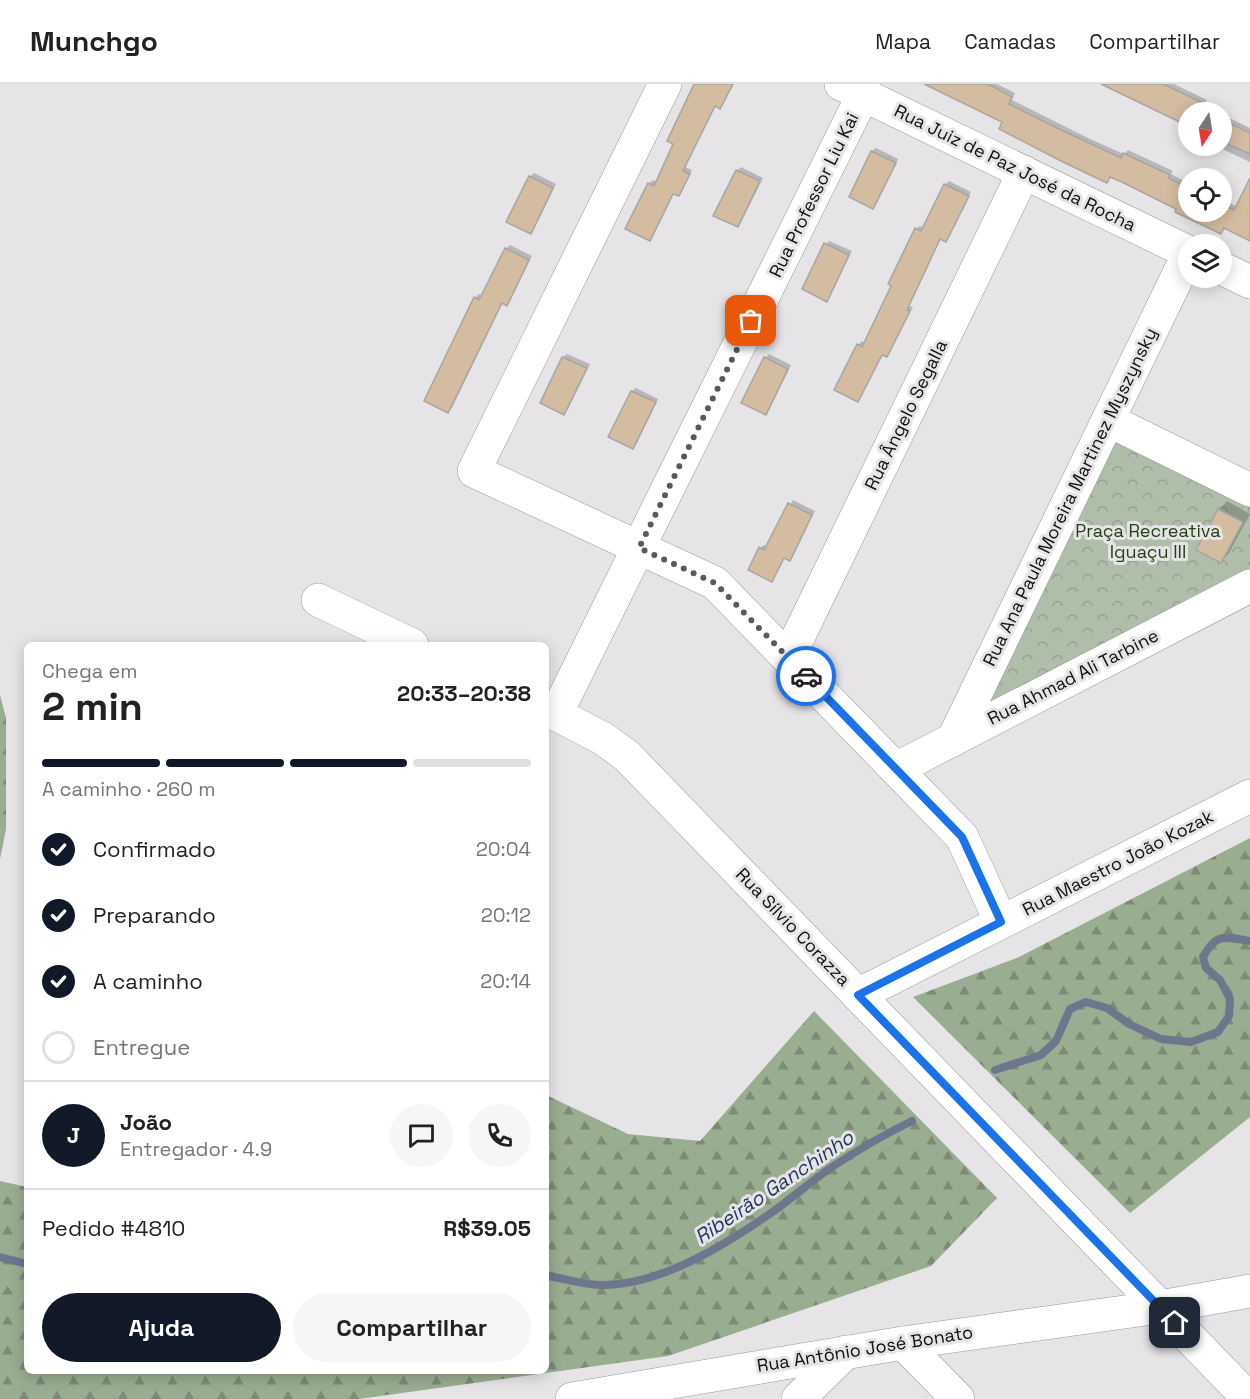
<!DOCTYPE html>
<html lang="pt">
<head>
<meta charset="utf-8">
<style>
	body { margin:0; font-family:"Space Grotesk",sans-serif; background:#f6f6f6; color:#222; height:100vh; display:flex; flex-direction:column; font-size:22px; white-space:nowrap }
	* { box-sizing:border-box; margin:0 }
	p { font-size:20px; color:#767676 }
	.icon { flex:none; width:33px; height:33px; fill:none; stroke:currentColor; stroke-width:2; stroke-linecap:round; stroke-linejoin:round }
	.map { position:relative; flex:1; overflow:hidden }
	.side { position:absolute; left:24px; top:558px; width:525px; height:732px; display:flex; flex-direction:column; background:#fff; border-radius:9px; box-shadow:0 3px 15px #0003 }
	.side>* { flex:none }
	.needle { width:39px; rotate:192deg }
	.fabs { position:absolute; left:1178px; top:18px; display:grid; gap:12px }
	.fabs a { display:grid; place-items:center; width:54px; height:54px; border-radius:50%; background:#fff; box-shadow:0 3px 15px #0003; font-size:30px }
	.pin { position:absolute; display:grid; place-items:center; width:51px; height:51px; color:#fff; margin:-26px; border-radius:12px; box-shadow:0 3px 9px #0006 }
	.courier { position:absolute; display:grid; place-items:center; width:60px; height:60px; margin:-30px; border:4px solid #1a73e8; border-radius:50%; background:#fff; color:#222; box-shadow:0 2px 8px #0007 }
	.head em { font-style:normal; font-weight:700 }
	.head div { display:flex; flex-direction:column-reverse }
	.head { display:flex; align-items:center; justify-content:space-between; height:102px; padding:0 18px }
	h1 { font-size:39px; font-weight:700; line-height:45px }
	.bar { display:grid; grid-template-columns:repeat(4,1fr); gap:9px 6px; align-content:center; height:72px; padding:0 18px }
	.bar i { height:8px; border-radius:4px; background:#e0e0e0 }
	.bar .active { background:#111827 }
	.bar p { grid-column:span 4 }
	.line { display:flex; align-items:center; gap:15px; padding:0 18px; border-top:2px solid #e0e0e0 }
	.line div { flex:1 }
	.round { display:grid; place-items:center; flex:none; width:63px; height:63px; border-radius:32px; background:#f6f6f6 }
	ol { padding:0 18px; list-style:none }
	li { display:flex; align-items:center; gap:18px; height:66px }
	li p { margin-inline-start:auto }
	li .icon { padding:6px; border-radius:50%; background:#111827; color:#fff; stroke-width:4 }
	li:last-child { color:#767676 }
	li i { width:33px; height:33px; border:3px solid #e0e0e0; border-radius:50% }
	.button { display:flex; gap:12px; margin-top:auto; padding:12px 18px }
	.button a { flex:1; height:69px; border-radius:36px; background:#111827; color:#fff; font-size:24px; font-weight:700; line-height:69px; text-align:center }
	.button a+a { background:#f6f6f6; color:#222 }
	header { display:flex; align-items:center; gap:36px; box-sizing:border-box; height:84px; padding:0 30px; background:#fff; border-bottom:2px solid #e0e0e0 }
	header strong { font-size:28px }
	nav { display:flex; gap:33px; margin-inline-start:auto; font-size:21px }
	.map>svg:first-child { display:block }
</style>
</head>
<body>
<header>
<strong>Munchgo</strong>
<nav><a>Mapa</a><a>Camadas</a><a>Compartilhar</a></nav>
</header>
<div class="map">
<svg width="1250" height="1315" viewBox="0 0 1250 1315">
	<defs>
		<pattern id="forest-firs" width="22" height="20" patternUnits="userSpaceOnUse" patternTransform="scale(1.5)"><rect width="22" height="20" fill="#99ad91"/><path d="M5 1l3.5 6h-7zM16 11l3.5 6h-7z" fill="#7b8b75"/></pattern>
		<pattern id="park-crowns" width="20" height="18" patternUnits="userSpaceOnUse" patternTransform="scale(1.5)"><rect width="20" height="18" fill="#afbea9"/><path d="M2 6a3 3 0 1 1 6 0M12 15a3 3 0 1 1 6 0" fill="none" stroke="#96a290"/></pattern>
	</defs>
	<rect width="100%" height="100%" fill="#e7e4e7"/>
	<g fill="url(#forest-firs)">
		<path d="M0,611L6,634V745L0,775Z"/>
		<path d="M1250,754V1033L1130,1129L913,913L1019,873Z"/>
		<path d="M814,927L997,1114L931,1182L668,1272L359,1315H0V1097L27,1103V1287H546V1011L628,1050L700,1057Z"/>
	</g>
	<path fill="url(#park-crowns)" d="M1116,357L1250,423V486L981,627Z"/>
	<g fill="#0003">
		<path d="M703,0H733L724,19L720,23L716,21L685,83L692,86L682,107L679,111L674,109L653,152L650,155L649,100L653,96L657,98Z"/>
		<path d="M926,0H997L1015,9L1012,16L1090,55L1124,70L1128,66L1173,87L1171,90L1188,99V128H1221V115L1238,123L1250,121V155L1225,143L1221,148L1178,124L1111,92L1107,97L1004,38Z"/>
		<path d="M1104,0H1174L1207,16L1204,22L1218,28H1188V41Z"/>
		<path d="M1221,30L1250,44V78L1216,62H1221Z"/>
		<path d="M876,64L898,75L877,119L873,123L851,112L872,67Z"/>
		<path d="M741,83L763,94L741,138L737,142V87Z"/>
		<path d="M534,89L556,100L534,145L531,148L530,93Z"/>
		<path d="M949,97L971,108L949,153L946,156L941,154L909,222L913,223L890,268L887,272L883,270L858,316V261L862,257L865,259L893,201L916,145L920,142L924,144L945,101Z"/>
		<path d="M829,157L852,167L830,212L826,216V160Z"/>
		<path d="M510,161L532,172L510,216L507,220L503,218L452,324L448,327L475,214L479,210L483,212L506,165Z"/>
		<path d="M567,270L590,280L568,325L564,329L542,318L563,273Z"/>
		<path d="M769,270L791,281L769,326L765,329V274Z"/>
		<path d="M636,304L658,315L637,359L633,363L610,352L632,307Z"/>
		<path d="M793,416L815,427L793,472L790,475L785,473L772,496L760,464L764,461L768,462Z"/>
		<path d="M1227,417L1250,430L1229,469L1221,478L1219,426Z"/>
	</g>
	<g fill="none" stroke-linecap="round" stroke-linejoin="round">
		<g stroke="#6c778d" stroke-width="8">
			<path d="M995,986L1041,971L1056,957L1070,925L1086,918L1107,924L1129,940L1161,955L1191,958L1218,948L1229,932L1230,915L1220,896L1206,884L1203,873C1217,848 1224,853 1250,857"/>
			<path d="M0,1173L27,1180"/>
			<path d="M546,1192C566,1194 585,1202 605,1201C662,1200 725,1161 771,1129C791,1115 809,1099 829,1085C856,1067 883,1051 912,1037"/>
		</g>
	</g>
	<g fill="#d4bca0" stroke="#a7a5a2" stroke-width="1.5">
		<path d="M694,0H733L720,25L715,22L683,87L690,90L679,112L673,110L650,157L625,145L648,99L654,102L673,60L667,57Z"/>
		<path d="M924,0H986L992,2L1012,13L1009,20L1057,44L1121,74L1123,69L1170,91L1168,94L1188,104V128H1221V120L1234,126L1250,94V157L1224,144L1221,150L1175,128L1176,125L1122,98L1110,93L1107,99L1061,77L999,45L1002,38Z"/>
		<path d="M1101,0H1163L1205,20L1202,26L1207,28H1188V42Z"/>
		<path d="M1221,35L1250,49V70L1221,57Z"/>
		<path d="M871,67L896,79L873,125L849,113Z"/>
		<path d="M736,86L760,97L738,143L713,132Z"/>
		<path d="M529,92L553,104L531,150L506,138Z"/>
		<path d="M944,100L969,112L946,158L940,155L907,226L910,227L887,273L882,271L858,318L834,306L857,260L862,263L891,202L888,200L915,144L921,147Z"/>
		<path d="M824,159L849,171L827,218L802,205Z"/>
		<path d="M505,164L529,176L507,222L502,219L448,329L424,317L474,213L479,216Z"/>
		<path d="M562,273L587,284L564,331L540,319Z"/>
		<path d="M764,273L788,285L766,331L741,319Z"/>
		<path d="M631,307L656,318L633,365L608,353Z"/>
		<path d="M788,419L812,431L790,477L784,474L772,498L748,486L759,463L764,466Z"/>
		<path d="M1218,425L1243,438L1221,479L1196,466Z"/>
	</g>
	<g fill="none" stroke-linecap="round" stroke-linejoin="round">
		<g stroke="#9a979a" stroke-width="34">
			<g id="minor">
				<path d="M665,0L474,387L715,499L962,753L1001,838"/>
				<path d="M841,0L1188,168"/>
				<path d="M1221,184L1250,198"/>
				<path d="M1108,336L1250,406"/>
				<path d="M318,516L412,561"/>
				<path d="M788,574L1024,88"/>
				<path d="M546,625L602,654L627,672L1249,1315"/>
				<path d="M556,630L863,11"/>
				<path d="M953,656L1188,171"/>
				<path d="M896,685L1250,502"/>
				<path d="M858,911L1250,712"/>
				<path d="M903,1259L958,1315"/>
				<path d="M572,1315L903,1259L1160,1223L1250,1207"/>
				<path d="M798,1315L846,1268"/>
			</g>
		</g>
		<use href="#minor" stroke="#fff" stroke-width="33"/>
	</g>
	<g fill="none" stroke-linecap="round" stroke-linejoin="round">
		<path stroke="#5b5a5b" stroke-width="6" stroke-dasharray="0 10.8" d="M751,237L639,464L715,499L806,592"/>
		<path stroke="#1a73e8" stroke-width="8" d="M806,592L962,753L1001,838L858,911L1175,1239"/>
	</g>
	<g text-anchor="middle" stroke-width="6" stroke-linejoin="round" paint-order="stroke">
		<g font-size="18" fill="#100f10" stroke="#e7e4e7">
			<text transform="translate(1015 84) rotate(26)" y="6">Rua Juiz de Paz José da Rocha</text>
			<text transform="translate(814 111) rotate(-64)" y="6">Rua Professor Liu Kai</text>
			<text transform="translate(906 331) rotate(-64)" y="6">Rua Ângelo Segalla</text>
			<text transform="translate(1070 413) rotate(-64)" y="6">Rua Ana Paula Moreira Martinez Myszynsky</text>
			<text transform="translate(1073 593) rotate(-27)" y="6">Rua Ahmad Ali Tarbine</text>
			<text transform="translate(1118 779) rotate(-27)" y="6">Rua Maestro João Kozak</text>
			<text transform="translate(793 843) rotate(46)" y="6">Rua Sílvio Corazza</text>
			<text transform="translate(865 1265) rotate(-9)" y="6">Rua Antônio José Bonato</text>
		</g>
		<g font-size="18" fill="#234014" stroke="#e7e4e7">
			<text x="1148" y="453">Praça Recreativa<tspan x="1148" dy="21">Iguaçu III</tspan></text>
		</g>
		<g font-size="20" font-style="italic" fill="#1d335c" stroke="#e7e4e7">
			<text transform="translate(774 1103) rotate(-34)" y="7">Ribeirão Ganchinho</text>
		</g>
	</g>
</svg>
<div class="fabs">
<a><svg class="needle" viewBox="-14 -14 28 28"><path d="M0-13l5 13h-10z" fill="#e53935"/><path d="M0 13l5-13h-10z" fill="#767676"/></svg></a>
<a><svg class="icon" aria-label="locate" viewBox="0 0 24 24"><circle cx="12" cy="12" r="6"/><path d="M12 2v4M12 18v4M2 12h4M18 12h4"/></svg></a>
<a><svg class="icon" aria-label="layers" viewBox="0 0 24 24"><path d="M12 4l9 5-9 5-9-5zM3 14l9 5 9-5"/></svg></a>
</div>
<div class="pin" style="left:751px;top:237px;background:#ea580c"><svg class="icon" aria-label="bag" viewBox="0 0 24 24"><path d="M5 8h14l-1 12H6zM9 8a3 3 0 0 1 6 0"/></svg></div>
<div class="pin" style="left:1175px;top:1239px;background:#1f2937"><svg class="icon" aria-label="home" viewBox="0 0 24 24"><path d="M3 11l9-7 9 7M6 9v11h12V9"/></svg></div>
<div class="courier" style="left:806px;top:592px"><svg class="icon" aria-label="car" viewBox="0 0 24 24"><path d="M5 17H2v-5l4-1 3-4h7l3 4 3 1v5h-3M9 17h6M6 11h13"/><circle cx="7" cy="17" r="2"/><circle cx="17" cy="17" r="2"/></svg></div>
<section class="side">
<div class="head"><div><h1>2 min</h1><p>Chega em</p></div><em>20:33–20:38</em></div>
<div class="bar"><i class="active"></i><i class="active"></i><i class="active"></i><i></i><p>A caminho · 260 m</p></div>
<ol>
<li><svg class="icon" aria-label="check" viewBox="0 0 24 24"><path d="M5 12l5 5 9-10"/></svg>Confirmado<p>20:04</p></li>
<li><svg class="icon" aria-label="check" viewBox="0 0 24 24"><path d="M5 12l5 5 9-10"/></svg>Preparando<p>20:12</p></li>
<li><svg class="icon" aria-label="check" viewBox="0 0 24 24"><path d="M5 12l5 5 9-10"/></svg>A caminho<p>20:14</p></li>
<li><i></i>Entregue</li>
</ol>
<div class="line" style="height:108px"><b class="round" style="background:#111827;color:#fff">J</b><div><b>João</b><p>Entregador · 4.9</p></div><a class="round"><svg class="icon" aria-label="chat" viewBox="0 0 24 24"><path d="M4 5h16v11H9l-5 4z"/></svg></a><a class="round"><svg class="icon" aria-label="phone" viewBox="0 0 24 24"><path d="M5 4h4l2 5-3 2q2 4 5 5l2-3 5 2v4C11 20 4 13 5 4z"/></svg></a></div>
<div class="line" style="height:78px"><div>Pedido #4810</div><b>R$39.05</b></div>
<div class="button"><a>Ajuda</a><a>Compartilhar</a></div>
</section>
</div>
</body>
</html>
